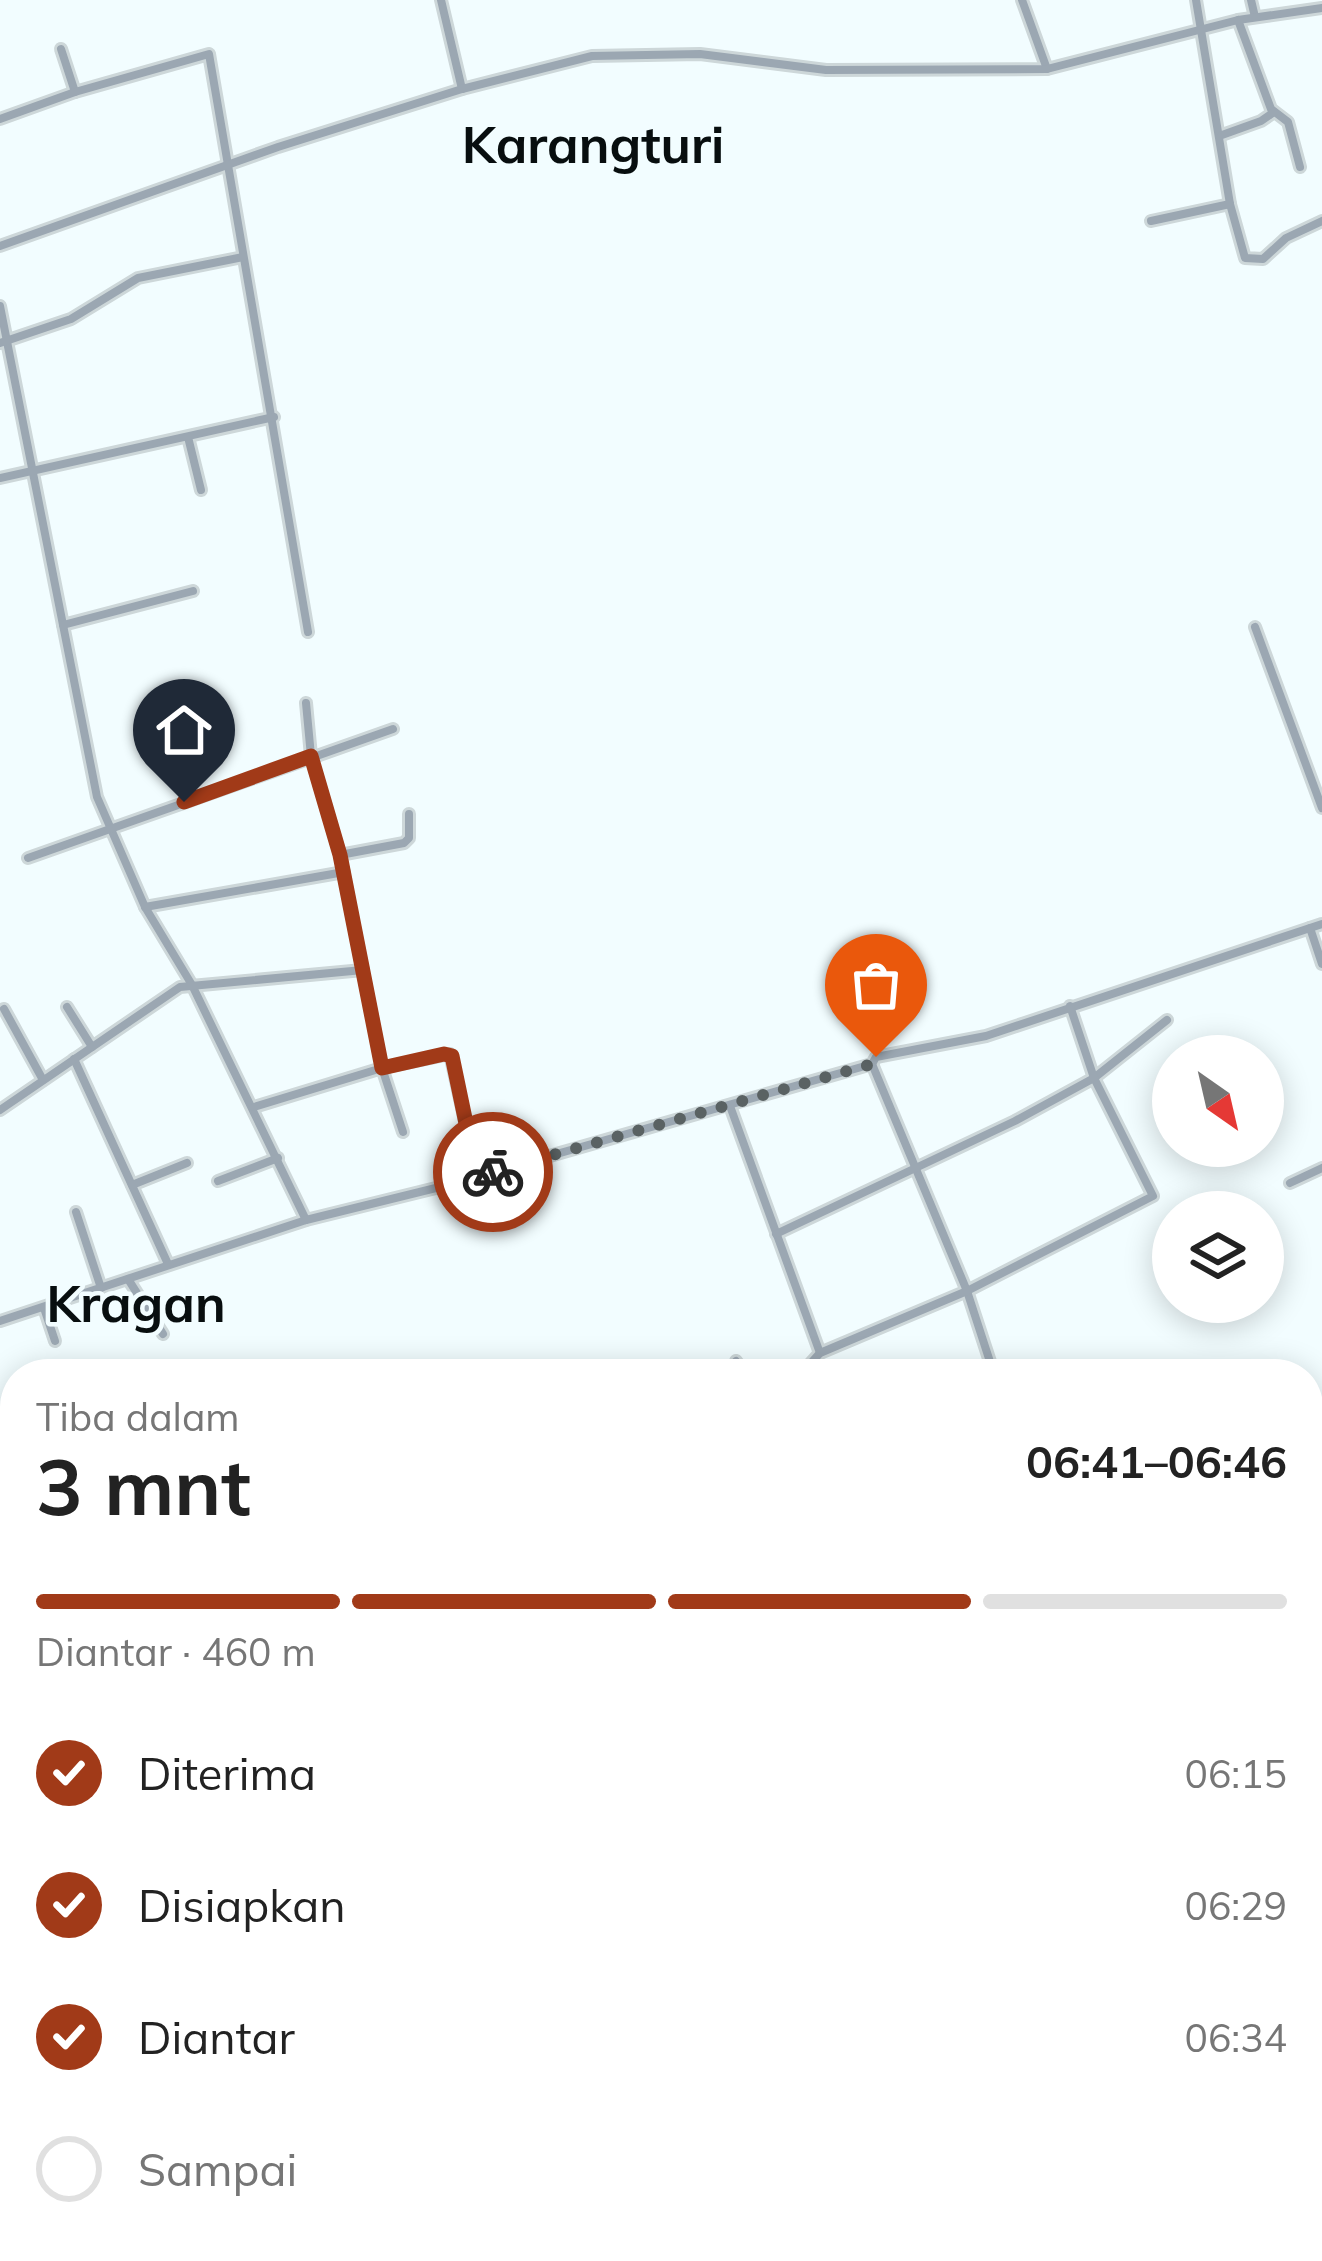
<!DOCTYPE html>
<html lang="id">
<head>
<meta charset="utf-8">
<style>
	body { margin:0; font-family:Mulish,sans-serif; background:#f6f6f6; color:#222; height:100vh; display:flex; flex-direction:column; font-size:45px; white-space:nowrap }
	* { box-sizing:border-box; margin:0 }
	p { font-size:39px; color:#767676 }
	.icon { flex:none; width:66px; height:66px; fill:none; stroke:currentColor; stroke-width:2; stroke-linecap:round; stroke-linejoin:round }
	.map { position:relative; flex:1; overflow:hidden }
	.panel { position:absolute; left:0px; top:1359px; width:1323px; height:903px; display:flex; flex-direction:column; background:#fff; border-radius:48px 48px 0 0; box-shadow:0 6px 30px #0003 }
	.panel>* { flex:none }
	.needle { width:78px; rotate:146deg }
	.controls { position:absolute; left:1152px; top:1035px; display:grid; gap:24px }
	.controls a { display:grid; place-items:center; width:132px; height:132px; border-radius:50%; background:#fff; box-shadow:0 6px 30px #0003; font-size:60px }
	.pin { position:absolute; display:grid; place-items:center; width:102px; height:102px; color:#fff; margin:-123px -51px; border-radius:50% 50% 50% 0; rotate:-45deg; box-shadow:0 0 12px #0007 }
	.pin .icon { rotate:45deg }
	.courier { position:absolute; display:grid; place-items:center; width:120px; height:120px; margin:-60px; border:9px solid #a13a18; border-radius:50%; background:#fff; color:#222; box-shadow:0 3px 15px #0007 }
	.overview em { font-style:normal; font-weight:700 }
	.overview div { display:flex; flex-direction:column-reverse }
	.overview { display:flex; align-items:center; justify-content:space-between; height:204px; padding:0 36px }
	h1 { font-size:78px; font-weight:700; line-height:90px }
	.bar { display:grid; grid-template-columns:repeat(4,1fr); gap:18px 12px; align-content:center; height:144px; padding:0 36px }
	.bar i { height:15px; border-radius:9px; background:#e0e0e0 }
	.bar .on { background:#a13a18 }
	.bar p { grid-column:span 4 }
	ol { padding:0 36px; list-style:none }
	li { display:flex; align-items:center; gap:36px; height:132px }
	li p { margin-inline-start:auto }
	li .icon { padding:12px; border-radius:50%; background:#a13a18; color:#fff; stroke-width:4 }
	li:last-child { color:#767676 }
	li i { width:66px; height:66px; border:6px solid #e0e0e0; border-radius:50% }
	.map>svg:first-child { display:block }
</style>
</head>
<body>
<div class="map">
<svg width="1322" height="2261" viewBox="0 0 1322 2261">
	<rect width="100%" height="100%" fill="#f2fdff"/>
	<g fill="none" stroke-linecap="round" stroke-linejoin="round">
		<g stroke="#cdd7d9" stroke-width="14">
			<g id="street">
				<path d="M441,0L462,89"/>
				<path d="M1022,0L1047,69"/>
				<path d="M1196,0L1230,204L1245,258L1263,259L1286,238L1322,221"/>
				<path d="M1251,0L1255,17"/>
				<path d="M1238,20L1271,109L1288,122L1300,167"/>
				<path d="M61,49L75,92"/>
				<path d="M0,119L75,92L209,54L308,632"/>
				<path d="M1222,135L1261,121L1274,112"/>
				<path d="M1151,221L1230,204"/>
				<path d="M0,246L278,147L462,89L592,56L700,54L826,70L1047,69L1238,20L1322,8"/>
				<path d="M0,306L97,797L145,907L192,985L306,1220"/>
				<path d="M0,343L71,319L138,278L243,257"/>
				<path d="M188,437L201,490"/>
				<path d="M0,478L274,417"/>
				<path d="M63,625L193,591"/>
				<path d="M1255,627L1322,808"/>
				<path d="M340,855L404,843L409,838V814"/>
				<path d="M28,858L393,729"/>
				<path d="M145,907L344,872"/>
				<path d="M1310,928L1322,964"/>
				<path d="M67,1007L92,1047"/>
				<path d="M4,1009L43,1080"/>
				<path d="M74,1059L168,1264"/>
				<path d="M872,1064L967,1291L994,1374"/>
				<path d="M730,1106L820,1353"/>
				<path d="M254,1107L382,1068L340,855L311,756L306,703"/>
				<path d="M0,1110L180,987L363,970"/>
				<path d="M403,1132L382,1068L450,1054L477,1176"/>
				<path d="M218,1181L278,1158"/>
				<path d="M1290,1183L1322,1168"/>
				<path d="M132,1185L187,1163"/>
				<path d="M76,1212L101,1288"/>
				<path d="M776,1234L1015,1121L1094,1078L1167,1020"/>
				<path d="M128,1279L163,1334"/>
				<path d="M44,1308L55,1341"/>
				<path d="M0,1321L306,1220L448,1185L872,1064L876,1057L986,1036L1322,924"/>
				<path d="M736,1361L745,1374"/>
				<path d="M801,1374L820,1353L967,1291L1153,1196L1094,1078L1070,1006"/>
				<path d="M0,1456L15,1511"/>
				<path d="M397,2247L403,2261"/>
				<path d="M255,2261L264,2247"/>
			</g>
		</g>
		<use href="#street" stroke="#9ba7b2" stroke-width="8"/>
	</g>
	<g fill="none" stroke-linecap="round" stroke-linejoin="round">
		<path stroke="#5a6263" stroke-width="12" stroke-dasharray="0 21.6" d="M493,1172L872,1064L876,1057"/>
		<path stroke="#a13a18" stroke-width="15" d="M184,802L311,756L340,855L382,1068L444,1054L452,1056L477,1176L493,1172"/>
	</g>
	<g text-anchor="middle" stroke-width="9" stroke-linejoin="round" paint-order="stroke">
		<g font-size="51" font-weight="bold" fill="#080e0f" stroke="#f2fdff">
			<text x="593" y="163">Karangturi</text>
			<text x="136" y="1322">Kragan</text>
		</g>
	</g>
</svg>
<div class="controls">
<a><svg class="needle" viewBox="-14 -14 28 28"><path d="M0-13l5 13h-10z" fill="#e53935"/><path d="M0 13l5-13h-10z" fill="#767676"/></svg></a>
<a><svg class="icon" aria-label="layers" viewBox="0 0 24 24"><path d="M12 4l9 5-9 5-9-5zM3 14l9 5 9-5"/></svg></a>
</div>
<div class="pin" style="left:876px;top:1057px;background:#ea580c"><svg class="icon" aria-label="bag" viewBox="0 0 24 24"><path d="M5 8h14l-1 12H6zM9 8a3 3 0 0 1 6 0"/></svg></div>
<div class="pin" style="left:184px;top:802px;background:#1f2937"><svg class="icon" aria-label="home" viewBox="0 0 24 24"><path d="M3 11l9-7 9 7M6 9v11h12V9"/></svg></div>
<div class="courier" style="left:493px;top:1172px"><svg class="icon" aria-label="bike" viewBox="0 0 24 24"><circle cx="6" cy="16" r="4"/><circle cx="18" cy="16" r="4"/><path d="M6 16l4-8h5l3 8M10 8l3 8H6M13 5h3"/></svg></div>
<section class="panel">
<div class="overview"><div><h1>3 mnt</h1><p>Tiba dalam</p></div><em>06:41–06:46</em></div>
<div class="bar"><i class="on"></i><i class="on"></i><i class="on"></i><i></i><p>Diantar · 460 m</p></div>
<ol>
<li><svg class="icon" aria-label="check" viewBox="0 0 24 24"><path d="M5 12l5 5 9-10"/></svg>Diterima<p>06:15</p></li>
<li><svg class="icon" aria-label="check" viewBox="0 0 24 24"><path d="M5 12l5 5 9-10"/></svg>Disiapkan<p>06:29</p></li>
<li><svg class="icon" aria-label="check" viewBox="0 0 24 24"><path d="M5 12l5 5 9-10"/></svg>Diantar<p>06:34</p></li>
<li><i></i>Sampai</li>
</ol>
</section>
</div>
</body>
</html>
